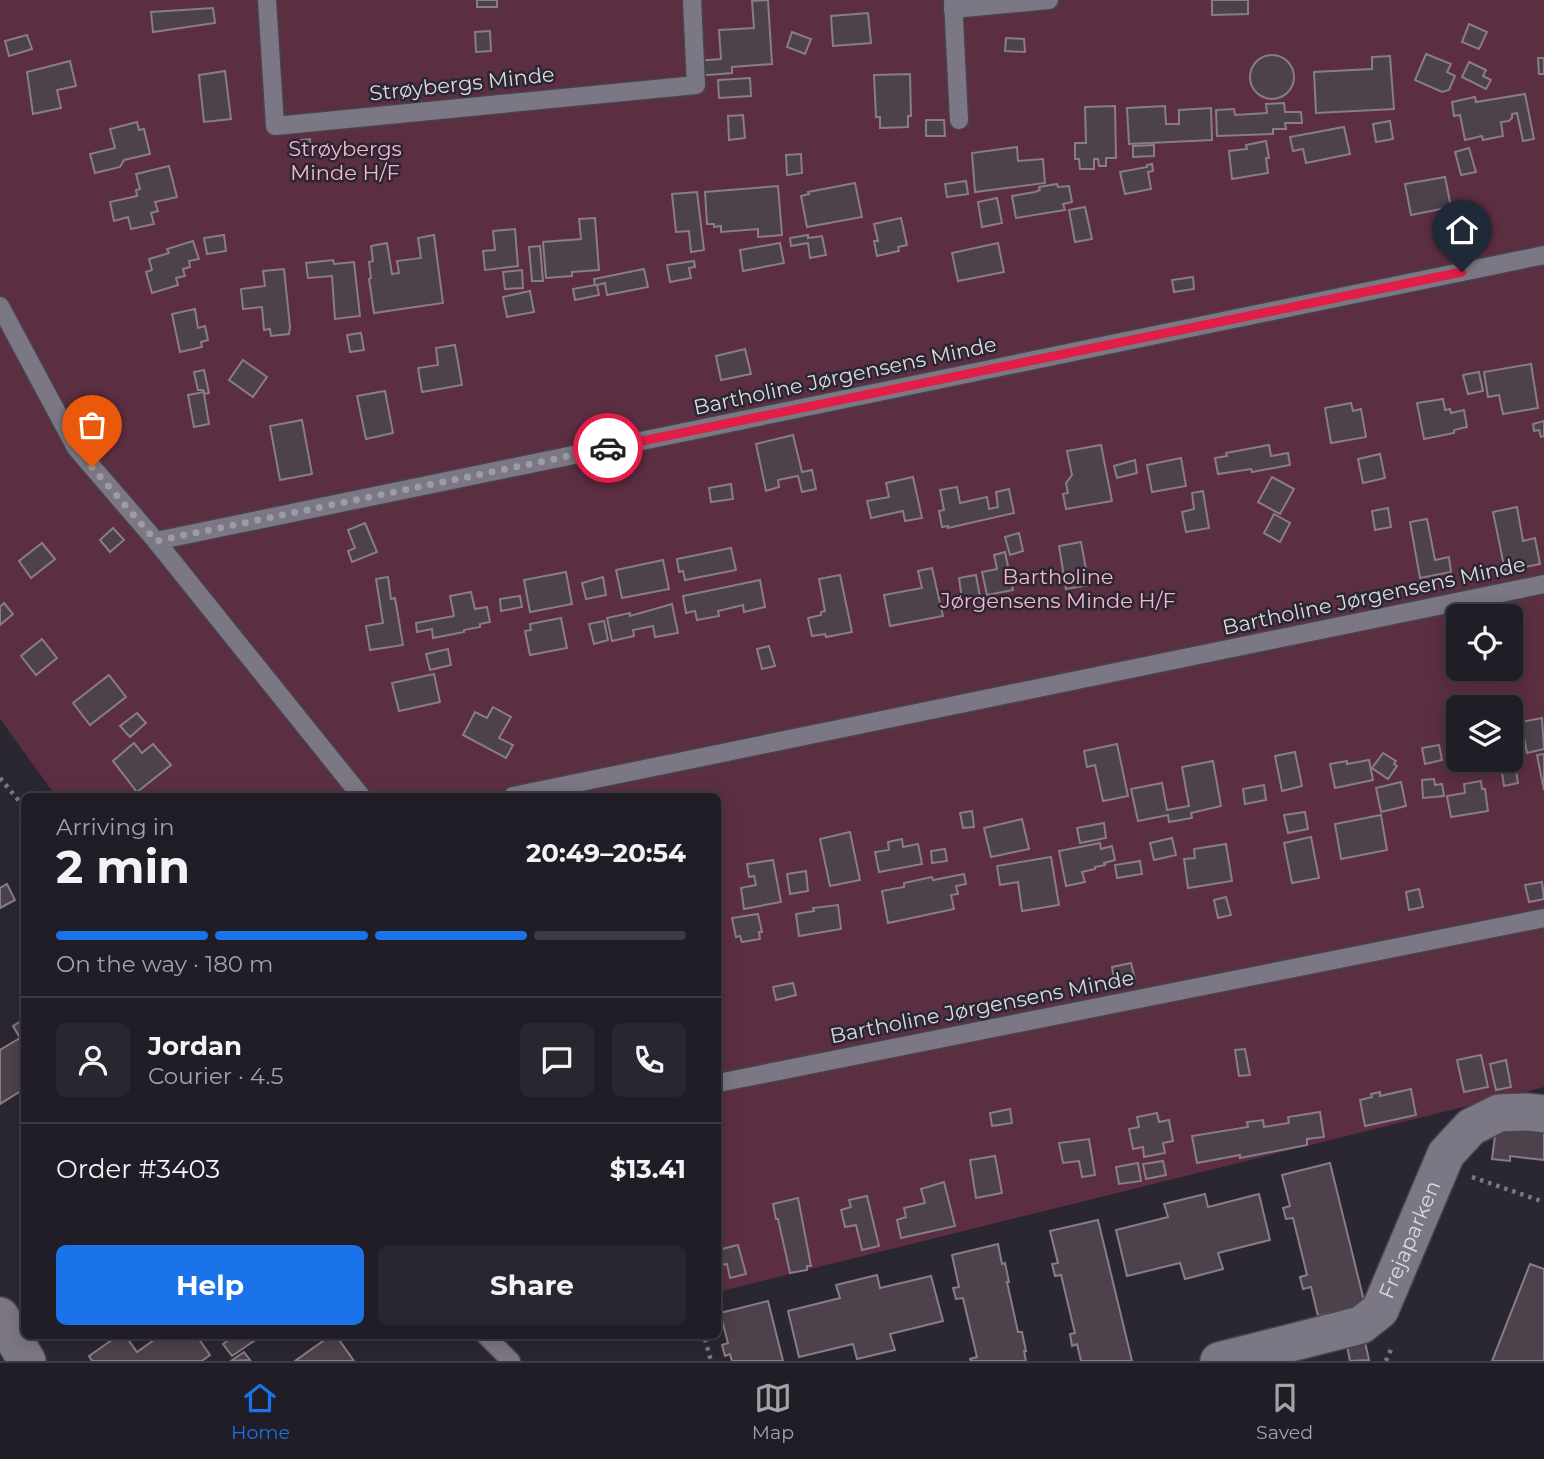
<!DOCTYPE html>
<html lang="en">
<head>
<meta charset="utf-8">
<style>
	body { margin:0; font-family:Montserrat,sans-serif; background:#28262e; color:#f1f3f6; height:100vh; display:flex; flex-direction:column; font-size:26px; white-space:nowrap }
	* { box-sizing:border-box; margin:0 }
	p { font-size:23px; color:#a2a2a7 }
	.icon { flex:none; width:38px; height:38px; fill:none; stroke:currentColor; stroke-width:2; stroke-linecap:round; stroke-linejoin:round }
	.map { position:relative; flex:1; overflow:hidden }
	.sheet { position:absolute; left:21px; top:793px; width:700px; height:546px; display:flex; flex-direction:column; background:#201d26; border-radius:10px; box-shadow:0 4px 18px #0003,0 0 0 2px #3d3b43 }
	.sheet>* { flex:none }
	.fabs { position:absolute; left:1446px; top:604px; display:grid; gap:14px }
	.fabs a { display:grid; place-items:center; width:77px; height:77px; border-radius:10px; background:#201d26; box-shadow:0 4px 18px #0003,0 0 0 2px #3d3b43; font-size:35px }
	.pin { position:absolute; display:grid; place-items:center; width:60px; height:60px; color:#fff; margin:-72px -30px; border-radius:50% 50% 50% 0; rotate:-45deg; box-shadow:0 0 7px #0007 }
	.pin .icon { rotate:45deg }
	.courier { position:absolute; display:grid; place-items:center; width:70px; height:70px; margin:-35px; border:5px solid #e11d48; border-radius:50%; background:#fff; color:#222; box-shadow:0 2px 9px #0007 }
	.head em { font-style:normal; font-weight:700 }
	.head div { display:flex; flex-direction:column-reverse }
	.head { display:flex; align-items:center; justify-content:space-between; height:119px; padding:0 35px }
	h1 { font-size:46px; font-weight:700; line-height:52px }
	.bar { display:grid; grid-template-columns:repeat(4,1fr); gap:10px 7px; align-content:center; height:84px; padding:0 35px }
	.bar i { height:9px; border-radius:5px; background:#3d3b43 }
	.bar .selected { background:#1a73e8 }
	.bar p { grid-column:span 4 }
	.line { display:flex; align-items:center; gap:18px; padding:0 35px; border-top:2px solid #3d3b43 }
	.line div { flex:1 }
	.round { display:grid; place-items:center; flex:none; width:74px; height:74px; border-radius:10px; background:#28262e }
	.cta { display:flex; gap:14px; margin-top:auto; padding:14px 35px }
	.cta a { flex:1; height:80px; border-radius:10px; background:#1a73e8; color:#fff; font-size:28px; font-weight:700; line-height:80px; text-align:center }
	.cta a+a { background:#28262e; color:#f1f3f6 }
	.tabs { display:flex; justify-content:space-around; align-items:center; height:98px; border-top:2px solid #3d3b43; background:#201d26; font-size:19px; color:#a2a2a7 }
	.tabs a { display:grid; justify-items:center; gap:4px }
	.tabs .selected { color:#1a73e8 }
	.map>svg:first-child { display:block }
</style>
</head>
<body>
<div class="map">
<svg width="1544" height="1361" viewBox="0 0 1544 1361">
	<rect width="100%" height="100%" fill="#2b2732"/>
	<path fill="#5c2e41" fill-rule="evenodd" d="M0,0H1544V1087L718,1292V796H56L0,719ZM1458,616H1510V668H1458ZM1458,707H1510V760H1458Z"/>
	<g fill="#4d424c" stroke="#887d87" stroke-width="2">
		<rect x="477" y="0" width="20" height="7"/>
		<path d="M768,0L772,64L732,67V73L696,76L695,61L721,59L719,30L754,28L752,1Z"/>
		<path d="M1212,0H1248V14L1212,15Z"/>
		<path d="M213,8L215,23L153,32L151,12Z"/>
		<path d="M868,13L871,43L833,46L831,16Z"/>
		<path d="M1469,24L1487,32L1479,49L1462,42Z"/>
		<path d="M490,31L491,51L476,52L475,32Z"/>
		<path d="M792,32L811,39L805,54L787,47Z"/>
		<path d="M27,35L32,49L9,56L5,41Z"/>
		<path d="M1006,38L1024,39L1025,52L1005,51Z"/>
		<path d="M1426,54L1451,64L1447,72L1455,76L1449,90L1442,92L1415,80Z"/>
		<circle cx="1272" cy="77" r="22"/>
		<path d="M1390,56L1394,109L1316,113L1314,72L1372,69V57Z"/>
		<path d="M1538,58H1544V74H1539Z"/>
		<path d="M70,61L76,86L57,90L61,108L33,114L27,72Z"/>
		<path d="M1469,62L1486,70L1483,76L1491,80L1486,89L1462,77Z"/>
		<path d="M225,71L231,119L204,122L199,75Z"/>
		<path d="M910,74L911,116H908V127L880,128V117H876L874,75Z"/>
		<path d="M750,78L751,96L719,98L718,80Z"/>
		<path d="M1525,94L1534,139L1523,141L1517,113L1512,114V118L1509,121L1501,122L1503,136L1483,140L1482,136L1465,140L1460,115L1454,116L1452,102L1475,97L1476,102Z"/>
		<path d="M1284,103L1285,112H1301L1302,123H1285L1286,129H1273V134L1217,136L1216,110L1234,109L1235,115L1267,113L1266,104Z"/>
		<path d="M1115,106L1116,158H1106V166H1099L1098,159H1094V169H1080L1079,159H1075V143H1086L1085,107Z"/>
		<path d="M1165,106L1166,124H1179V110L1211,108L1212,140L1129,144L1127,108Z"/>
		<path d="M743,115L745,138L729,140L728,116Z"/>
		<path d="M926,120H944L945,136H926Z"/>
		<path d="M1390,121L1393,139L1376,142L1373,124Z"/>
		<path d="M137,122L139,130L144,129L150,154L124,160L120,167L95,173L90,154L115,148L110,129Z"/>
		<path d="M1344,127L1350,154L1306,163L1303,149L1293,151L1290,137Z"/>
		<path d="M310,139L311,155L293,156L292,141Z"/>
		<path d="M1266,141L1269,158H1266L1268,173L1232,179L1229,151L1247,149L1246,145Z"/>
		<path d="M1154,145V156L1133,157V146Z"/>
		<path d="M1017,147L1018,161L1043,159L1045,183L975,192L972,153Z"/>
		<path d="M1469,148L1476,172L1461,175L1455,152Z"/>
		<path d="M801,154L802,173L787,175L786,155Z"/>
		<path d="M1152,164L1153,171L1148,172L1151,189L1125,194L1120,172L1147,167V165Z"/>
		<path d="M169,166L177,197L155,202L158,211L151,213L154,224L131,229L128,217L114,221L110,202L137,196L136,190L140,189L136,174Z"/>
		<path d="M1445,177L1451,207L1411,215L1405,184Z"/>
		<path d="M966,181L968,194L947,197L945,184Z"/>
		<path d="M855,183L862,217L807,227L801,196L809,194L808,192Z"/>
		<path d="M1057,184L1058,187L1069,186L1072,202L1063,204L1065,210L1016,218L1012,196L1035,192L1040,190L1039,187Z"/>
		<path d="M778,186L782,235L758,237V229L721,232V226L714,227V224H707L705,192Z"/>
		<path d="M697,192L704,250L691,252L689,231L676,232L672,194Z"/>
		<path d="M997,198L1002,223L982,227L978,202Z"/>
		<path d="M1085,207L1092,239L1075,242L1069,210Z"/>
		<path d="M595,218L599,270L572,272V276L546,278L543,242L581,239L579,219Z"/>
		<path d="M901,218L907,245L898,247L899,251L877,256L874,241H878L874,224Z"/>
		<path d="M515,229L518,266L485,270L483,251L495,250L493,231Z"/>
		<path d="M224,235L226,251L207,254L204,238Z"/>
		<path d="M434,235L443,303L374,313L369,279L371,278L369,262L373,261L371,246L387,243L392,274L399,273L397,261L421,258L418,238Z"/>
		<path d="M808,235V238L822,236L826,255L810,258L808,243L791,246L790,238Z"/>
		<path d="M193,241L199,259L189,261L190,267L183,269L185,276L176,278L178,285L152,293L146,272L152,270L149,259L169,253L167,249Z"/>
		<path d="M780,243L784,263L743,271L740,250Z"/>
		<path d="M998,243L1004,272L958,281L952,253Z"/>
		<path d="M540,246L543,281H532L529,247Z"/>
		<path d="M333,260L334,264L354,262L360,316L335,319L332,276L308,278L306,263Z"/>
		<path d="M694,261L695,267L689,268L691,278L670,282L667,265Z"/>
		<path d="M284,269L290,327L289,334L271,336L270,329L264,330L262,307L243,309L241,289L265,286L263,271Z"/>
		<path d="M644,269L648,287L607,295L605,283L597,285L599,295L575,300L573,289L595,285L594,279Z"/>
		<path d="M522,270L523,288L505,289L503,272Z"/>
		<path d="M1193,277L1194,289L1174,292L1172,280Z"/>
		<path d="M530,291L534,312L507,317L503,297Z"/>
		<path d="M195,309L198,328L205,326L208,340L201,342L202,347L180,352L172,314Z"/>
		<path d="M361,333L364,350L350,352L347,335Z"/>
		<path d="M455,345L462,385L422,392L418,368L438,365L436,348Z"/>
		<path d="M745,349L751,374L721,380L716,356Z"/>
		<path d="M243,360L267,377L253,397L229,380Z"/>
		<path d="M1531,364L1538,408L1503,414L1499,395L1488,397L1484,372Z"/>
		<path d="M204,370L209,393L204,394L209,424L194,427L188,395L204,392L203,390H198L194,372Z"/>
		<path d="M1479,372L1483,391L1468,394L1463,375Z"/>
		<path d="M385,391L393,433L366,439L357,396Z"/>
		<path d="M1443,399L1445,410L1450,409L1451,413L1464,410L1467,427L1454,430V433L1424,439L1417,403Z"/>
		<path d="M1351,403L1353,411L1361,409L1366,437L1331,443L1325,408Z"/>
		<path d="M302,420L312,474L280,480L270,426Z"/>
		<path d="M1544,421V436L1541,437L1539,430L1534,431L1533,424Z"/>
		<path d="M793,435L802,472L812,470L816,489L802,492L798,476L778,480L779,487L766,491L756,444Z"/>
		<path d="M1101,445L1112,501L1066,509L1063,494L1068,493L1066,483L1072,475L1067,451Z"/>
		<path d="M1269,445L1271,456L1288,453L1290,465L1252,472L1251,469L1218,474L1215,458L1227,456L1226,453Z"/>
		<path d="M1380,454L1385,478L1363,483L1358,459Z"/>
		<path d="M1181,458L1186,486L1152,492L1147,465Z"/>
		<path d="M1135,460L1137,473L1117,478L1114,466Z"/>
		<path d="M913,477L922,518L905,521L903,511L871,518L867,501L889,497L886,483Z"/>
		<path d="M1272,477L1294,489L1280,514L1258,502Z"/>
		<path d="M731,484L733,499L711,502L709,488Z"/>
		<path d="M957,487L960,503L987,497L989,509L998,507L996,492L1009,489L1014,513L948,528V526L942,527L939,511L944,510L940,490Z"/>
		<path d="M1203,491L1209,528L1186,532L1182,512L1194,509L1192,493Z"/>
		<path d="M1517,507L1523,541L1535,538L1540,564L1505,571L1493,512Z"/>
		<path d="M1388,508L1391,527L1375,530L1372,511Z"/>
		<path d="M1274,514L1290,523L1280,542L1264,533Z"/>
		<path d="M1427,519L1435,560L1449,557L1451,572L1420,578L1410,522Z"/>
		<path d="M365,523L377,552L352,562L348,551L355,548L348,530Z"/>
		<path d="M113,528L124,540L110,552L100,540Z"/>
		<path d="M1019,533L1023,551L1010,555L1005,537Z"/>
		<path d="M1081,542L1089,585L1066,589L1059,546Z"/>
		<path d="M42,543L55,559L31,578L19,561Z"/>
		<path d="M731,548L736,570L685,580L683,571L679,572L677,559Z"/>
		<path d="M1005,552L1013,590L987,595L982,572L997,569L994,555Z"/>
		<path d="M663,560L669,589L622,598L616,570Z"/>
		<path d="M932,568L943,616L890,626L884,595L922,588L918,571Z"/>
		<path d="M566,572L572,604L530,612L524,580Z"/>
		<path d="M840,575L852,632L826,637L825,634L812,636L808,618L821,615V612L825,611L819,579Z"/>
		<path d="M976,575L980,597L962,600L959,578Z"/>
		<path d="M388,577L391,599L395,598L403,645L370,650L366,626L383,623L376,579Z"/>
		<path d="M603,577L606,595L586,599L582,583Z"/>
		<path d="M760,580L765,607L744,612L743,605L718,611L719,616L697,620L695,611L686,613L683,596Z"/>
		<path d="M471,592L475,609L487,607L490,622L480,624V627L464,630V632L433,638L432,629L417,632L416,623L454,616L450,596Z"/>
		<path d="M520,596L522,607L501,611L500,599Z"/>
		<path d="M4,603L13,614L0,625V607Z"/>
		<path d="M672,604L678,633L655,637L653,626L633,630L634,636L612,641L607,618L630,613V616Z"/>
		<path d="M561,618L567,648L530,655L525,631L531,630L530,624Z"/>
		<path d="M604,621L608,640L594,644L589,624Z"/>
		<path d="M42,639L57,658L36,675L21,656Z"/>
		<path d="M769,646L775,666L762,669L757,649Z"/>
		<path d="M448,649L451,665L430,670L426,654Z"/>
		<path d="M434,674L440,702L399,711L392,683Z"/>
		<path d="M109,675L126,697L90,725L73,703Z"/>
		<path d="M493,707L511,717L499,738L513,745L506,758L463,735L475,712L487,718Z"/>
		<path d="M137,713L146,723L130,737L120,726Z"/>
		<path d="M1542,718L1544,749L1527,753L1521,722Z"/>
		<path d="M1458,723V755L1448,726Z"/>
		<path d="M134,743L142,753L153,744L171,765L137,792L113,761Z"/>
		<path d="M1117,744L1128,796L1103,801L1095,765L1087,767L1084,751Z"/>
		<path d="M1439,745L1442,760L1425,764L1422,748Z"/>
		<path d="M1295,752L1302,786L1282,791L1275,756Z"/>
		<path d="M1383,753L1396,761L1394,764L1397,766L1388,779L1372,768Z"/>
		<path d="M1544,754V790L1537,755Z"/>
		<path d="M1369,760L1373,780L1335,788L1330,764L1347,761V764Z"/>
		<path d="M1213,761L1221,806L1191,813L1192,818L1169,822L1168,815L1138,821L1131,789L1162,783L1167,810L1189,806L1182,767Z"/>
		<path d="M1515,764L1518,783L1504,786L1501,766Z"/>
		<path d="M1434,779L1435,785L1442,784L1444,796L1423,798L1422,780Z"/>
		<path d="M1481,781L1482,789H1485L1488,811L1451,817L1447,796L1465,793L1464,784Z"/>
		<path d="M1401,782L1406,806L1381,812L1376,788Z"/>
		<path d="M1264,785L1266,800L1245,804L1243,789Z"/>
		<path d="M972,811L974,827L963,828L960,813Z"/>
		<path d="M1305,812L1308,829L1288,833L1284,815Z"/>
		<path d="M1381,815L1387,850L1341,859L1335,824Z"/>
		<path d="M1022,819L1029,849L991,857L984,828Z"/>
		<path d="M1104,823L1106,838L1080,843L1077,828Z"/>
		<path d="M850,832L860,880L830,886L820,839Z"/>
		<path d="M1311,837L1319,878L1292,883L1284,843Z"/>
		<path d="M1172,838L1176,855L1154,860L1150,843Z"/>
		<path d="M902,839L903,847L918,844L922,864L879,872L875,852L889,850L888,842Z"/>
		<path d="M1100,843L1101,849L1112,846L1115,860L1104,863L1105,865L1095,867V869L1082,872L1085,882L1066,886L1059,851Z"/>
		<path d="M1226,844L1232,881L1188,888L1184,859L1195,858L1194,849Z"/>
		<path d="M945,849L947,861L932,863L931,851Z"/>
		<path d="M1051,857L1059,905L1022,911L1018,882L1000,885L997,866Z"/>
		<path d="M773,860L781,902L744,909L741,888L756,885L754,876L749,877L747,864Z"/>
		<path d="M1140,861L1142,874L1117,878L1115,865Z"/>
		<path d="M806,871L808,891L790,894L787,874Z"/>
		<path d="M964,874L966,884L956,886L958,894L951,895L954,909L888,923L882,891L904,887V883L932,877L933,880Z"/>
		<path d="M1542,882L1544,899L1529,902L1525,885Z"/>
		<path d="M7,884L15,900L0,908V888Z"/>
		<path d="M1419,889L1423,907L1409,910L1406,892Z"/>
		<path d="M1226,897L1231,915L1218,918L1214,900Z"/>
		<path d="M838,905L841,929L799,936L796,914L814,911L813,908Z"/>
		<path d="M758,914L762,932H759L760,939L742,942L740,936L736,937L732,918Z"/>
		<path d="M1131,963L1135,979L1115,984L1112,967Z"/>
		<path d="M793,983L796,995L776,1000L773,987Z"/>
		<path d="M24,1019V1089L0,1104V1050L20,1038L13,1026Z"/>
		<path d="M1245,1049L1250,1075L1239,1076L1235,1050Z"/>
		<path d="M1481,1055L1488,1087L1464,1092L1457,1060Z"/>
		<path d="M1506,1060L1511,1087L1496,1090L1490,1064Z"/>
		<path d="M1411,1089L1416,1115L1365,1126L1360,1100L1372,1097L1371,1094L1380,1092V1096Z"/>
		<path d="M1010,1109L1012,1123L992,1126L990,1113Z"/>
		<path d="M1320,1112L1324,1137L1307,1139V1145L1240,1158V1155L1197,1163L1192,1136L1248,1127L1247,1122L1263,1120L1264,1127L1289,1123L1288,1117Z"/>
		<path d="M1157,1113L1159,1122L1169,1120L1173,1141L1163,1143L1165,1153L1144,1157L1143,1147L1133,1149L1129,1129L1139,1127L1137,1117Z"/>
		<path d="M1496,1128H1544V1160L1510,1156V1161L1492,1159Z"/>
		<path d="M1089,1139L1095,1175L1082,1177L1079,1161L1063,1163L1059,1143Z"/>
		<path d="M995,1156L1002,1193L976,1198L970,1160Z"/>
		<path d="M1163,1161L1166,1175L1146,1179L1143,1164Z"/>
		<path d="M1138,1163L1141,1181L1119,1184L1116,1167Z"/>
		<path d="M1330,1163L1365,1305L1318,1316L1311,1287L1303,1289L1300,1277L1307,1275L1293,1218L1286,1219L1283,1208L1290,1206L1282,1175Z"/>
		<path d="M944,1182L955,1226L901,1238L897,1220L906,1217L904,1208L925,1203L921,1189Z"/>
		<path d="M1205,1194L1208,1207L1259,1194L1270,1240L1218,1253L1223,1269L1185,1279L1180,1263L1127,1276L1116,1230L1168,1217L1164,1204Z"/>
		<path d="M867,1196L879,1246L862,1250L856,1225L845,1227L841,1210L851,1207L849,1200Z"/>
		<path d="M798,1198L811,1266H807V1270L790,1273L778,1219H776L773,1204Z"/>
		<path d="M718,1201L722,1224L718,1225Z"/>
		<path d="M1098,1220L1132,1361H1081L1077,1344L1072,1346L1070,1334L1075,1333L1061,1275L1055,1276L1052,1264L1058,1263L1050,1231Z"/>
		<path d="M998,1244L1002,1264L1005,1263L1009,1282H1007L1018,1332H1022L1026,1351H1024L1026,1361H971L970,1359L977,1357L963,1298L956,1299L953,1288L959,1287L952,1255Z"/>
		<path d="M738,1245L746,1274L730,1278L727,1264L721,1265L718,1250Z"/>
		<path d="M1530,1264L1544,1269V1359L1543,1361H1492Z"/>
		<path d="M877,1275L880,1288L931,1276L943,1321L890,1334L895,1350L857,1359L853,1344L799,1357L788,1311L840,1298L836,1285Z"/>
		<path d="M768,1301L783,1361H732L730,1354L725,1356L722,1345L728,1343L720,1313Z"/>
		<path d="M119,1335H125L137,1352L161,1335H196L210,1355L202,1361H92L89,1356Z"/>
		<path d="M236,1335H251L254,1341L232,1356L223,1344Z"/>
		<path d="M330,1336L333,1340L337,1337L354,1361H295Z"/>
		<path d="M1365,1342L1369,1360L1350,1361L1347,1346Z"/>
		<path d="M244,1352L250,1360L231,1361Z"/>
	</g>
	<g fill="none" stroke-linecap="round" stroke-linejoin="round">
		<g stroke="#48444d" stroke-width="21">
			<g id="lane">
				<path d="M267,0L275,126L696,85L692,0"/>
				<path d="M953,0L959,120"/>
				<path d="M953,9L1049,0"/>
				<path d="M0,306L76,448L156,541L361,796"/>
				<path d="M156,541L1544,255"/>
				<path d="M513,796L1544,584"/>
				<path d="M718,1083L1544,918"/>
				<path d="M485,1335L511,1361"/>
			</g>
		</g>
		<g stroke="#48444d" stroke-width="40">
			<g id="street">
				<path d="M0,1316L27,1361"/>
				<path id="s1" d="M1219,1361L1361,1325L1380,1310L1446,1154L1471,1127L1499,1113L1528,1112L1544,1114"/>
			</g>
		</g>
		<g stroke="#7b7882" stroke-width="4.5" stroke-dasharray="3.5 5" stroke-linecap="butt">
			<path d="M0,778L24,807"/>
			<path d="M1472,1177L1544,1202"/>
			<path d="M705,1339L711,1361"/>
			<path d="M1386,1361L1392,1347"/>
		</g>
		<use href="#lane" stroke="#7c7784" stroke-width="18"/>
		<use href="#street" stroke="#7c7784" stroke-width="37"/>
	</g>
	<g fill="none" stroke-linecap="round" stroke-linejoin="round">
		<path stroke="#9d9ba3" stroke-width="7" stroke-dasharray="0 12.6" d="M92,467L156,541L608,448"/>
		<path stroke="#e11d48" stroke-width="9" d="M608,448L1462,272"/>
	</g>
	<g text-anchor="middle" stroke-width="5" stroke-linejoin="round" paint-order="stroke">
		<g font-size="21" fill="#dbd9e0" stroke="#2b2732">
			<text transform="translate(462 84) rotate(-6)" y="7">Strøybergs Minde</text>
			<text transform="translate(845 376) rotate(-12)" y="7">Bartholine Jørgensens Minde</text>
			<text transform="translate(1374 596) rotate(-12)" y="7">Bartholine Jørgensens Minde</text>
			<text transform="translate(982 1007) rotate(-11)" y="7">Bartholine Jørgensens Minde</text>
			<text dy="7" stroke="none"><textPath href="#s1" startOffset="247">Frejaparken</textPath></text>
		</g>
		<g font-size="21" fill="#f9b5ce" stroke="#2b2732">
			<text x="345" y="156">Strøybergs<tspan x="345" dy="24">Minde H/F</tspan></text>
			<text x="1058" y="584">Bartholine<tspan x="1058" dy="24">Jørgensens Minde H/F</tspan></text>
		</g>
	</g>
</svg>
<div class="fabs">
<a><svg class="icon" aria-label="locate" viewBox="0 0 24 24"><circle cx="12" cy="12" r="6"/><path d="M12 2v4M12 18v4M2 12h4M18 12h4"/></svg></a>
<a><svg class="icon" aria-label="layers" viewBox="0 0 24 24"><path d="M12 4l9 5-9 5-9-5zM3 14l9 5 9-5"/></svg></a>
</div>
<div class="pin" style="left:92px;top:467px;background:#ea580c"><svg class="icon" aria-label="bag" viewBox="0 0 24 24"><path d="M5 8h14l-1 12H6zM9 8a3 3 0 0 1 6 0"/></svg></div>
<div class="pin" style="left:1462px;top:272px;background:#1f2937"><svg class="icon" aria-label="home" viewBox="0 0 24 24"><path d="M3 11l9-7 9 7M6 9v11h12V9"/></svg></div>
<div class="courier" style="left:608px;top:448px"><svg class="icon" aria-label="car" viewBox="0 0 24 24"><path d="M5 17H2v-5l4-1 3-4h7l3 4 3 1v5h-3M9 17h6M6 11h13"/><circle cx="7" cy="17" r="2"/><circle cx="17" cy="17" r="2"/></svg></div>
<section class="sheet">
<div class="head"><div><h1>2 min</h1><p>Arriving in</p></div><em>20:49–20:54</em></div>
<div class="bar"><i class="selected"></i><i class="selected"></i><i class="selected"></i><i></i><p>On the way · 180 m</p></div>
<div class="line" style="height:126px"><a class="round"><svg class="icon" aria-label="person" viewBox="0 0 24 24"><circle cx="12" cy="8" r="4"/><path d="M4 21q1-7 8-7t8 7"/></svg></a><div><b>Jordan</b><p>Courier · 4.5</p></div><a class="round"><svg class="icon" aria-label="chat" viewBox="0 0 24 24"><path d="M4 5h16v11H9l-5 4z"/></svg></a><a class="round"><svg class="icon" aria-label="phone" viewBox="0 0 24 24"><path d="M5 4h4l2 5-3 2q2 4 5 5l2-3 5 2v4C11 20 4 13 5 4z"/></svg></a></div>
<div class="line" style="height:91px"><div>Order #3403</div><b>$13.41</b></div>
<div class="cta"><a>Help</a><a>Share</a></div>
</section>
</div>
<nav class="tabs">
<a class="selected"><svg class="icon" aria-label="home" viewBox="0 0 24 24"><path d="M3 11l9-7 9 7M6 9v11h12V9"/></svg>Home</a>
<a><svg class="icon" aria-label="map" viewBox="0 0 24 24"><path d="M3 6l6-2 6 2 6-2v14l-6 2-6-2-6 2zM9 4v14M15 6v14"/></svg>Map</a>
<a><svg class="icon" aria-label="saved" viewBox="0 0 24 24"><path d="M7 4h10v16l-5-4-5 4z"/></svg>Saved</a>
</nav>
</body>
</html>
